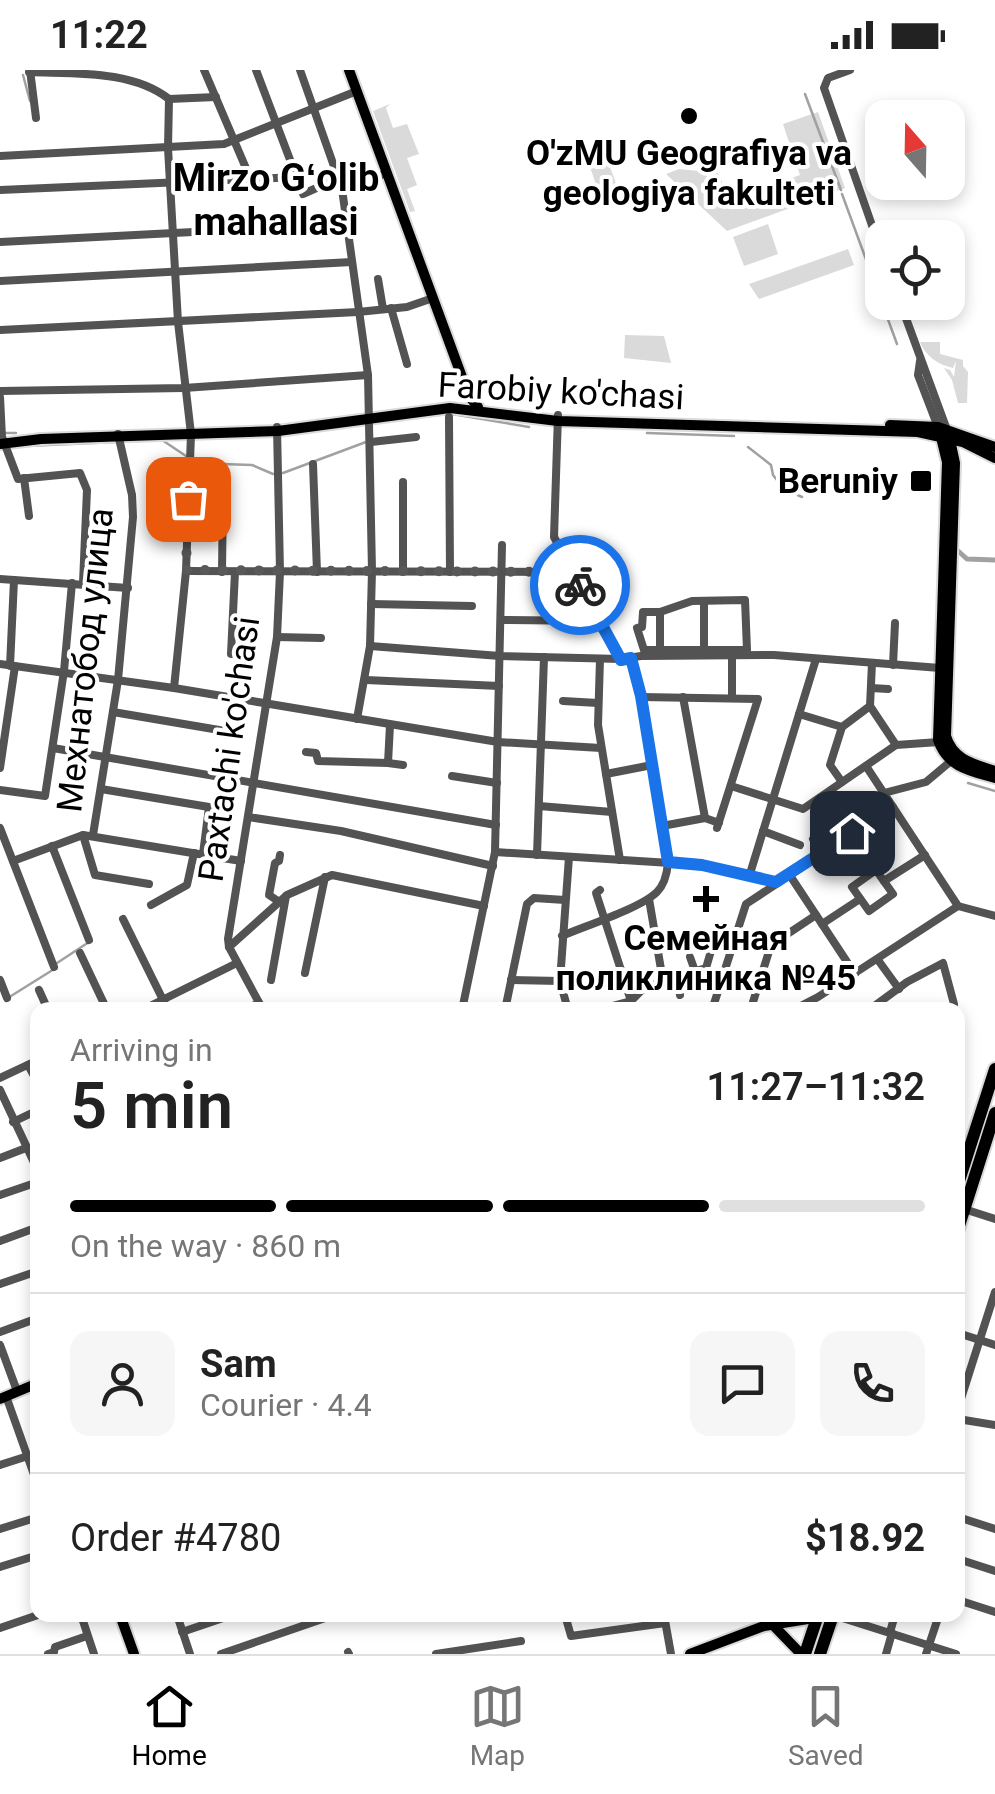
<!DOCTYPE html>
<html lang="en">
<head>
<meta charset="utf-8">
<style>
	body { margin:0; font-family:Roboto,sans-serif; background:#f6f6f6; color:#222; height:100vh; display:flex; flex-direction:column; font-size:38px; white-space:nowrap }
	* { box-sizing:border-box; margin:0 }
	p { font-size:32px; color:#767676 }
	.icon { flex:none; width:55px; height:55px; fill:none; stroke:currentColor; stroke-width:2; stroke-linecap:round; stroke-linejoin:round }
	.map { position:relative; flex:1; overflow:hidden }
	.details { position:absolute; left:30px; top:932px; width:935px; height:620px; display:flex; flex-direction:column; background:#fff; border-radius:20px; box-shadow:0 5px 15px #0003 }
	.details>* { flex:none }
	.needle { width:65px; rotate:340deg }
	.fabs { position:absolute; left:865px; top:30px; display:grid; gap:20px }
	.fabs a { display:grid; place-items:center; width:100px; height:100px; border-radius:20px; background:#fff; box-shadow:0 5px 15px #0003; font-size:50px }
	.pin { position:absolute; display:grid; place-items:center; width:85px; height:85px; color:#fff; margin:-42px; border-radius:20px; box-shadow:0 5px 15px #0006 }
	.courier { position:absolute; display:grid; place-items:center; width:100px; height:100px; margin:-50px; border:8px solid #1a73e8; border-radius:50%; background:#fff; color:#222; box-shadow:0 2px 12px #0007 }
	.overview em { font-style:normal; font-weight:600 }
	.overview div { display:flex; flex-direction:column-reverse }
	.overview { display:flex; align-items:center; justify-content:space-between; height:170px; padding:0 40px }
	h1 { font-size:65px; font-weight:600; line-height:75px }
	.bar { display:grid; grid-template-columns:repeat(4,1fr); gap:15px 10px; align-content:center; height:120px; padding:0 40px }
	.bar i { height:12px; border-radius:8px; background:#e0e0e0 }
	.bar .active { background:#000 }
	.bar p { grid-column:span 4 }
	.line { display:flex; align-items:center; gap:25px; padding:0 40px; border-top:2px solid #e0e0e0 }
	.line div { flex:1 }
	.round { display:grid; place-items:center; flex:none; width:105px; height:105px; border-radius:20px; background:#f6f6f6 }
	.status { display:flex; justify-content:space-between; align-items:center; height:70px; padding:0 50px; background:#fff; direction:ltr }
	.status svg { height:28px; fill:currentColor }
	.menu { display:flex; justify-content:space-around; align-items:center; height:140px; border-top:2px solid #e0e0e0; background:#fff; font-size:28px; color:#767676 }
	.menu a { display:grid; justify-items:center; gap:5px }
	.menu .active { color:#000 }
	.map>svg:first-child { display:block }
</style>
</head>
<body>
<div class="status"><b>11:22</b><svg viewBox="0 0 49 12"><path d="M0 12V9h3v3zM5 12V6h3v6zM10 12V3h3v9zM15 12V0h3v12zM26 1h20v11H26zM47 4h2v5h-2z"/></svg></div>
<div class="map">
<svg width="995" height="1584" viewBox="0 0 995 1584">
	<rect width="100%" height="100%" fill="#fff"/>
	<g fill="#dadada">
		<path d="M390,34L386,38L393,58L407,54L419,84L407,88L417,115L407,119L415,141L410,142L373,41Z"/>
		<path d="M818,42L845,118L727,161L666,104L679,99L718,103L724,116L740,127L800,105L783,54Z"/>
		<path d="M605,83L619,122L601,128L587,89Z"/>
		<path d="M768,154L778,184L744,196L733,167Z"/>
		<path d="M848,179L854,195L759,229L749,214Z"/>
		<path d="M625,265L664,266L671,293L624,288Z"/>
		<path d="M920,272H940V284L963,290V296L968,302L967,333H958L952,310L944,298L950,300L954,307L956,291L953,298C939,295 925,286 920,272Z"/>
	</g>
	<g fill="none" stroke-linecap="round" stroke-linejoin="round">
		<g stroke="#a1a1a1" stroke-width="2.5">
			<path d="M23,5L30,31"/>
			<path d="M805,24L841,120"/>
			<path d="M842,124L897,274"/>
			<path d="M452,344L529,357"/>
			<path d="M429,346L446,344"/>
			<path d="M2,363H16"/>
			<path d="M647,363L734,366"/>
			<path d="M26,376L162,370L186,386"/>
			<path d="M748,377L771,395L773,405L784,419L802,427"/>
			<path d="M193,393L252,395L273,404"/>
			<path d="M283,403L366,372"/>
			<path d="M968,713L995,721"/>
			<path d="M54,895L89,872"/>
			<path d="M11,926L51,901"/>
		</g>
		<path stroke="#a1a1a1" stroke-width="5" d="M957,480L967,489L995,490"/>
		<g stroke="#dbdbdb" stroke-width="14">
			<g id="major">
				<path d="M349,0L469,326L478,337"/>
				<path d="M890,355L938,357L995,377"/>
				<path d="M940,363L947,392L938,670C947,697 970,701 995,708"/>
				<path d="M949,365L955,393L946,666C953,690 974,694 995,701"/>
				<path d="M0,374L41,369L278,361L450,338L558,351L918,362L963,372L995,388"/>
				<path d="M0,1329L38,1313"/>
				<path d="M120,1545L134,1584"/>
				<path d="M773,1555L801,1584"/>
				<path d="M690,1584L764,1556L833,1545"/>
			</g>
		</g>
		<g stroke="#dbdbdb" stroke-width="16">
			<g id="highway">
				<path d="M958,1114L995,999"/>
				<path d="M958,1159L995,1043"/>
				<path d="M805,1584L818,1545"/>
				<path d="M820,1584L833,1545"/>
			</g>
		</g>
		<g stroke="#535353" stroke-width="8">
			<path d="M30,0L36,48"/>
			<path d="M204,0L251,110"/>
			<path d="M256,0L303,124L339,108"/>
			<path d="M300,0L342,119L368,305L372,501L370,576L357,649"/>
			<path d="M850,0L828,8L824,18L882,184"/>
			<path d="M29,2C76,4 132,0 169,29L216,27"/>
			<path d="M169,29L168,78L178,252L191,364L186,501L174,618"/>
			<path d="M0,86L224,74L357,21"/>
			<path d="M342,119L387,103"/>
			<path d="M0,120L297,107"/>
			<path d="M0,172L345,154"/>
			<path d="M378,209L383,239"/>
			<path d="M0,211L352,192"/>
			<path d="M900,232L947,360"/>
			<path d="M391,238L407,294"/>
			<path d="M0,260L358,242L407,237L433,228"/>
			<path d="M920,291L918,305L938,357"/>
			<path d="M0,321L184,318L368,305"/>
			<path d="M0,327L2,367L18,409L80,403L87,420L83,513"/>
			<path d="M558,345L554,467L621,589"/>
			<path d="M449,347L450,502"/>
			<path d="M371,372L416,367"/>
			<path d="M313,394L317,502"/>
			<path d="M24,408L29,446"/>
			<path d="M403,412V501"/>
			<path d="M186,501L573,502"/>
			<path d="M222,502L223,420"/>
			<path d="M0,509L128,518"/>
			<path d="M371,534L472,536"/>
			<path d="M501,550L599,551"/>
			<path d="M277,567L321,568"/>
			<path d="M370,576L500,586L621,589L641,586L774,585L940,598"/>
			<path d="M660,580V542"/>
			<path d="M704,580V531"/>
			<path d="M745,580H644L637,558L642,557L643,542H660L692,531L745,530L747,580"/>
			<path d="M231,584L235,502"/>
			<path d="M732,585V626"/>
			<path d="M600,589L598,655L620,790"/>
			<path d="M872,593L870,636L896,675"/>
			<path d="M0,594L174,618L498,672L601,678"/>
			<path d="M893,595L895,553"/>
			<path d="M10,596L14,510"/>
			<path d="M366,610L499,616"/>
			<path d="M871,618L888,619"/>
			<path d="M641,627L758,629L717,758"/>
			<path d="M683,627L705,748L719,753"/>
			<path d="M563,631L598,633"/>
			<path d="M113,642L225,661"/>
			<path d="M799,644L842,657"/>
			<path d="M53,678L496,755"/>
			<path d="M306,682L316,683L318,691L388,693L390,655"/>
			<path d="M388,693L403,695"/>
			<path d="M866,696L958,836"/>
			<path d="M0,698L15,596"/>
			<path d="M606,704L652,695"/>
			<path d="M452,706L497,713"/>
			<path d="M842,712L830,695L842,657L870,636"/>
			<path d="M731,716L803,739L896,675L939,672"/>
			<path d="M101,719L209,737L203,784"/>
			<path d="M0,720L45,726L64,601L72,513"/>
			<path d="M539,736L612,742"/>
			<path d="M248,747L341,761L493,796"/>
			<path d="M662,756L705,748"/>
			<path d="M0,758L54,897"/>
			<path d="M763,761L800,775"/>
			<path d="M83,765L95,805L149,814"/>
			<path d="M93,765L118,610L133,447L132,425L118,364"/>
			<path d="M813,769L884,723L926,712L951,691"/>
			<path d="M52,776L89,870"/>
			<path d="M495,782L702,795L776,812"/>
			<path d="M537,785L544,587"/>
			<path d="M13,791L83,765L241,791"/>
			<path d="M876,800L893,824L869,841L852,817Z"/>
			<path d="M789,804L855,904"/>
			<path d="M749,807L816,589"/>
			<path d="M884,811L925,785"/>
			<path d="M600,820L596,823L631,931"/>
			<path d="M278,831L269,825L275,793L279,791L280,785"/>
			<path d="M151,835L187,815L194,783"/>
			<path d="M123,849L168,940"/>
			<path d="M822,854L860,829"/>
			<path d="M735,865L771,875"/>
			<path d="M562,866C585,856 641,838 657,822C665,814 667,804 668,793L641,627L631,588"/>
			<path d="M229,877L287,825L332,805L484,836"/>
			<path d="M80,883L107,940"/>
			<path d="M690,887L695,901"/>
			<path d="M878,890L899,919"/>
			<path d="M305,903L325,807"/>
			<path d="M677,907L680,925"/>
			<path d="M0,910L7,928"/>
			<path d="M271,910L286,826"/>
			<path d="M511,910L560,911"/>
			<path d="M663,911L706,898L713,874"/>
			<path d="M39,920L48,940"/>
			<path d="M142,940L237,893"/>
			<path d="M244,940L259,933"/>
			<path d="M263,940L229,877L228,869L277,567L280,502L277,357"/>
			<path d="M462,940L495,782L502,475"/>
			<path d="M505,940L527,834L534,828L565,830"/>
			<path d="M568,940L560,911L569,787"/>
			<path d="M597,940L631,931L642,920L663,911L649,829"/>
			<path d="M712,940L746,834L893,737"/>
			<path d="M756,940L753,932L771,875L816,845"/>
			<path d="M793,940L818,927L958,836L995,846"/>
			<path d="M869,940L907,912L943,893L954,934"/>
			<path d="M28,995L38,1013"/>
			<path d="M0,1008L38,990"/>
			<path d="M0,1020L38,1101"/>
			<path d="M13,1052L38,1040"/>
			<path d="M0,1088L26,1078"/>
			<path d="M0,1125L38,1112"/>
			<path d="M964,1139L995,1149"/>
			<path d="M0,1171L38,1157"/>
			<path d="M0,1214L38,1201"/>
			<path d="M0,1262L38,1248"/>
			<path d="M958,1263L995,1275"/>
			<path d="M0,1275L17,1321"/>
			<path d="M6,1326L38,1416"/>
			<path d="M958,1338L995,1222"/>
			<path d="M958,1349L995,1355"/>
			<path d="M0,1395L28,1386"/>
			<path d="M958,1447L995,1459"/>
			<path d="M0,1459L38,1447"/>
			<path d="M958,1489L995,1501"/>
			<path d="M0,1497L38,1485"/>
			<path d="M958,1530L995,1542"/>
			<path d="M81,1545L94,1584"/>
			<path d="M177,1545L190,1584"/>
			<path d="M565,1545L571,1566L665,1553"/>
			<path d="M664,1545L671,1584"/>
			<path d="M833,1545L956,1584"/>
			<path d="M0,1558L38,1545"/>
			<path d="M182,1562L232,1545"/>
			<path d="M890,1562L895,1545"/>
			<path d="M348,1582L349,1584"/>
			<path d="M48,1584L54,1582L55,1577L87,1566"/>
			<path d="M221,1584L334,1545"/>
			<path d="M436,1584L521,1571"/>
			<path d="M886,1584L892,1563"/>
			<path d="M926,1584L939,1545"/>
		</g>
		<use href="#major" stroke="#000" stroke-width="10"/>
		<use href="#highway" stroke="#000" stroke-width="12"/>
	</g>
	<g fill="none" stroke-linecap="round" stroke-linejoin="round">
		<path stroke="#595959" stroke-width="10" stroke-dasharray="0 18" d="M188,429L186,500L572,502L580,515"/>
		<path stroke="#1a73e8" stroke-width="12" d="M580,515L621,590L631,588L641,626L668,792L702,795L776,812L852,763"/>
	</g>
	<g fill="#000" stroke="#fff" stroke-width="4">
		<circle cx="689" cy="46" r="10"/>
		<rect x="909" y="399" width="24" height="24" rx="5"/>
		<path d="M701 814h10v10h10v10h-10v10h-10v-10h-10v-10h10z"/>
	</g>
	<g text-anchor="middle" stroke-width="8" stroke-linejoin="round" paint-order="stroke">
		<g font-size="35" font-weight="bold" fill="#000" stroke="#fff">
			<text x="689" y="95">O'zMU Geografiya va<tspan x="689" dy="40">geologiya fakulteti</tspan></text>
			<text x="898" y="423" text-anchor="end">Beruniy</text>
			<text x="706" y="880">Семейная<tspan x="706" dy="40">поликлиника №45</tspan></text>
		</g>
		<g font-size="35" fill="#000" stroke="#fff">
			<text transform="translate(561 321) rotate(3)" y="12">Farobiy ko'chasi</text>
			<text transform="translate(85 590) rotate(-84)" y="12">Мехнатобод улица</text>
			<text transform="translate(229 679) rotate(-82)" y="12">Paxtachi ko'chasi</text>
		</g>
		<g font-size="38" font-weight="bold" fill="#000" stroke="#fff">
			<text x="276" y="121">Mirzo Gʻolib<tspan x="276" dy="44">mahallasi</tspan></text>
		</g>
	</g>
</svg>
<div class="fabs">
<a><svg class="needle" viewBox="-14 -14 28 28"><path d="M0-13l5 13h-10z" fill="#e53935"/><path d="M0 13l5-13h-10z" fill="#767676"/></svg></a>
<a><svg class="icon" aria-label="locate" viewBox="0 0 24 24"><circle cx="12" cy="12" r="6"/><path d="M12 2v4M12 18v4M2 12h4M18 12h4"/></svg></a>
</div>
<div class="pin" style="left:188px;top:429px;background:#ea580c"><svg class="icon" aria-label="bag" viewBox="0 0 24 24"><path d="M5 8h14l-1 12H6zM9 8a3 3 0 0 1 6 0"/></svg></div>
<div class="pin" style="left:852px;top:763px;background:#1f2937"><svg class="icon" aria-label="home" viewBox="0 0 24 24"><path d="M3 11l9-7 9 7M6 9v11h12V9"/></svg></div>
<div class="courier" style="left:580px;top:515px"><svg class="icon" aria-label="bike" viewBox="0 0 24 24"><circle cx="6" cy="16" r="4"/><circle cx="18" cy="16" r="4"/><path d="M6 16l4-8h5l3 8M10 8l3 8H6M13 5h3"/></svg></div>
<section class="details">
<div class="overview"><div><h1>5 min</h1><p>Arriving in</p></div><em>11:27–11:32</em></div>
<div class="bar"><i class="active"></i><i class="active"></i><i class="active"></i><i></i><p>On the way · 860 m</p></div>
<div class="line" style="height:180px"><a class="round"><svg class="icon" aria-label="person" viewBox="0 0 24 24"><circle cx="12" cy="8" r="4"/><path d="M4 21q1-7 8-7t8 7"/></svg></a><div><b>Sam</b><p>Courier · 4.4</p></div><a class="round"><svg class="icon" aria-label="chat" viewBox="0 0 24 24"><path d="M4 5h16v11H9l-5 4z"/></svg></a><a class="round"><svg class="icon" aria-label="phone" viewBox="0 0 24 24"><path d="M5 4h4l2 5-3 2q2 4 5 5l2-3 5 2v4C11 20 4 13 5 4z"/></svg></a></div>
<div class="line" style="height:130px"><div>Order #4780</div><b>$18.92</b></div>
</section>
</div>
<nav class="menu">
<a class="active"><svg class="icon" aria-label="home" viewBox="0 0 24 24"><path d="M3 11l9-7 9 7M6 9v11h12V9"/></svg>Home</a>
<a><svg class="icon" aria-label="map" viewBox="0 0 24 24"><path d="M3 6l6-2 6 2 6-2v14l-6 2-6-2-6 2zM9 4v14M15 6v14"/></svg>Map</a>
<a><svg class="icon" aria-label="saved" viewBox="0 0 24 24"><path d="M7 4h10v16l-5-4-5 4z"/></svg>Saved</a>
</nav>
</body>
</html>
